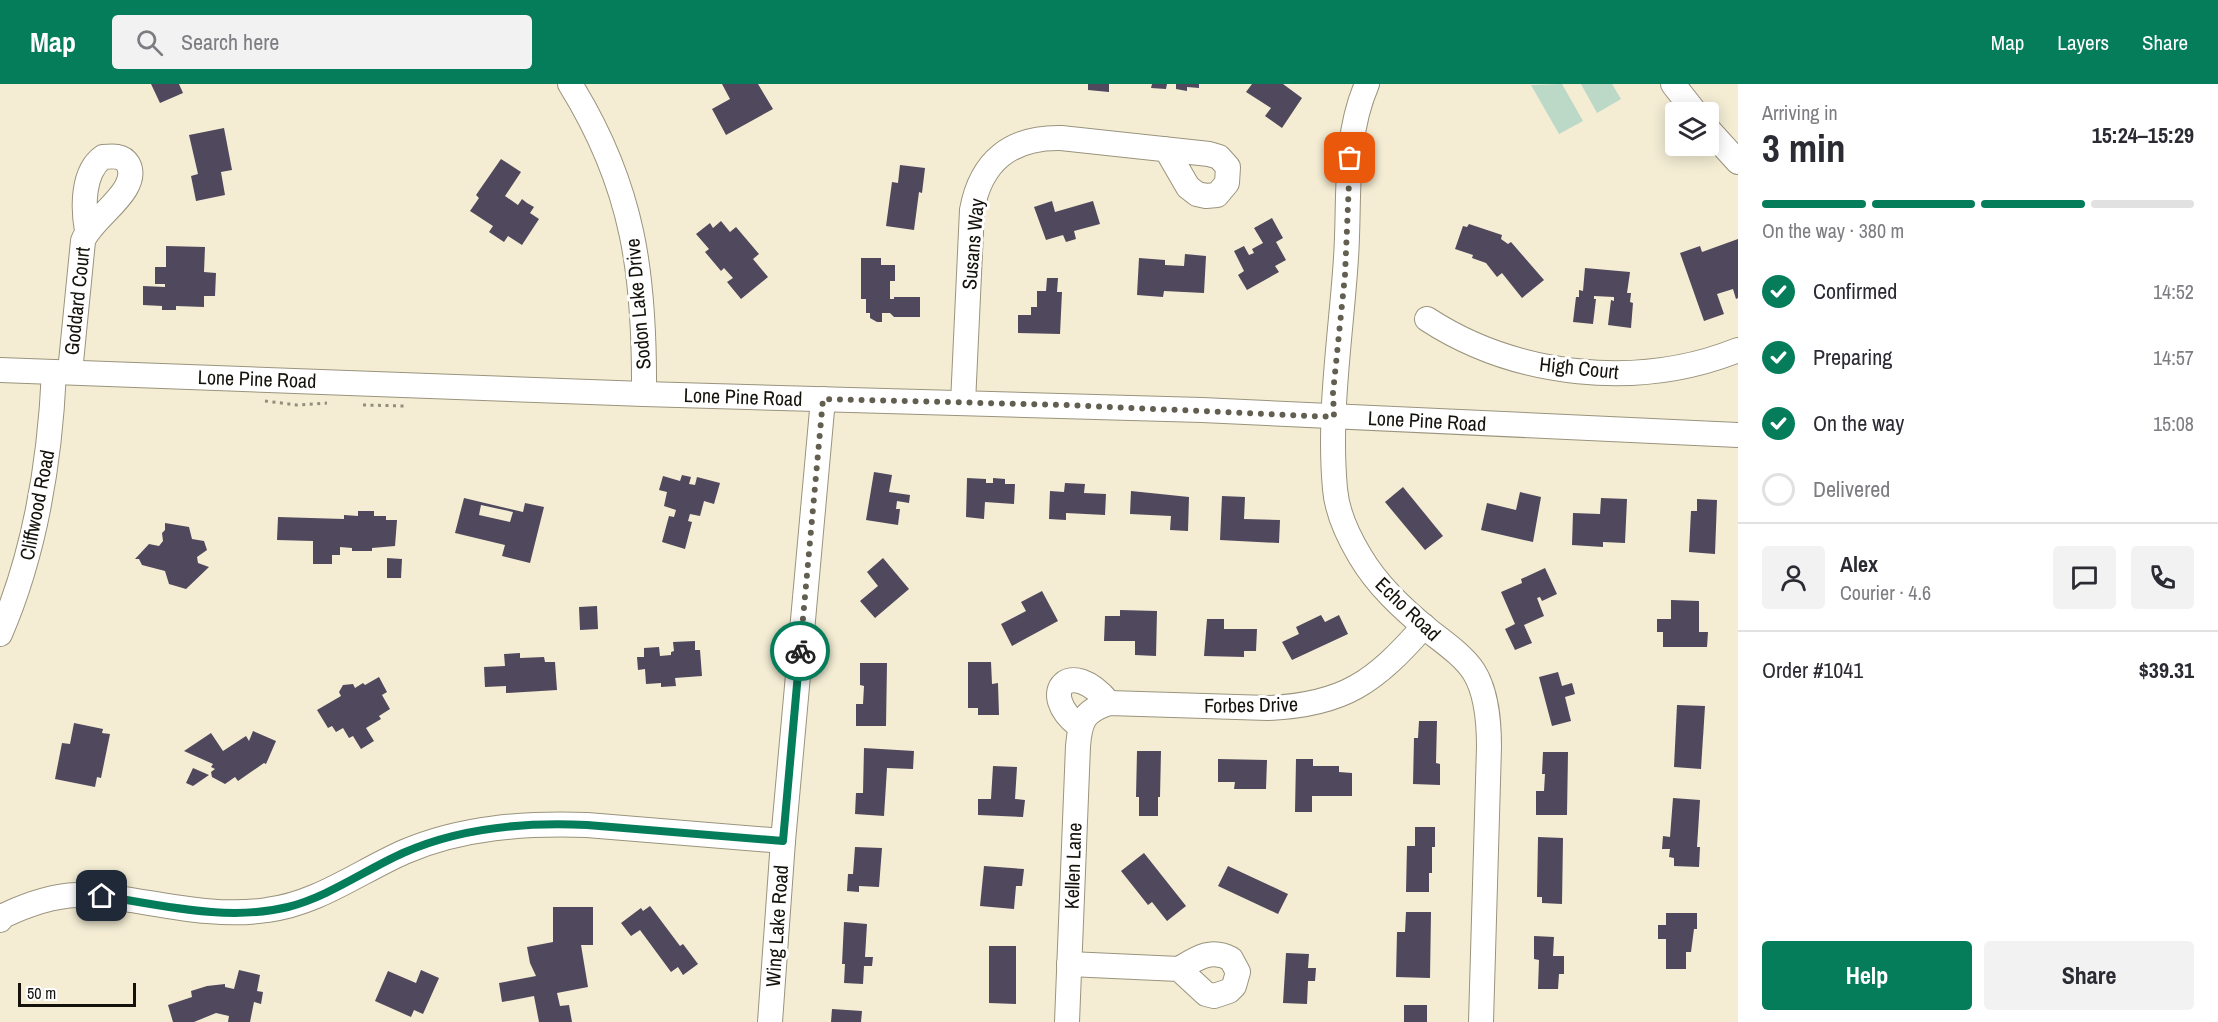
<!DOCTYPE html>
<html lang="en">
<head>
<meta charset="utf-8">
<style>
	body { margin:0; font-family:"Archivo Narrow",sans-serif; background:#f2f2f3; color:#2b2b33; height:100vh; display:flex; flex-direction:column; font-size:22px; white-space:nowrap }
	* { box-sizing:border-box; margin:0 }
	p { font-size:20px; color:#7c7c81 }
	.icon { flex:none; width:33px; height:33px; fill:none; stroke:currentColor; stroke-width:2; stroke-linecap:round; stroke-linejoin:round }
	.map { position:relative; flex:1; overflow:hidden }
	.side { display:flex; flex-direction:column; background:#fff; width:480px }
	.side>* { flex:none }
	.tools { position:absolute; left:1665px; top:18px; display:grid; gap:12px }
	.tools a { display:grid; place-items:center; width:54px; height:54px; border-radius:6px; background:#fff; box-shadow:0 3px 15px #0003; font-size:30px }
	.scale { position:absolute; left:18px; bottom:15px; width:118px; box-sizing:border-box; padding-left:6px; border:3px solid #14120a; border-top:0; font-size:16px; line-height:21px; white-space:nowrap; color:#14120a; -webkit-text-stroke:4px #fff; paint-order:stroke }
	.pin { position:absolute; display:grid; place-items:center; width:51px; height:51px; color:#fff; margin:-26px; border-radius:12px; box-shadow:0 3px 9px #0006 }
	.courier { position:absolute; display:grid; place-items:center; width:60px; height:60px; margin:-30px; border:4px solid #057d5b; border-radius:50%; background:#fff; color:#222; box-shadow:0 2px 8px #0007 }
	.head em { font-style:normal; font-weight:800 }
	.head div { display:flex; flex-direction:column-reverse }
	.head { display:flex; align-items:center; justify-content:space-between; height:102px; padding:0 24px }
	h1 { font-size:39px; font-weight:800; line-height:45px }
	.bar { display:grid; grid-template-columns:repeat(4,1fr); gap:9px 6px; align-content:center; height:72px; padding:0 24px }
	.bar i { height:8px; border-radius:4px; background:#e1e1e2 }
	.bar .on { background:#057d5b }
	.bar p { grid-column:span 4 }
	.line { display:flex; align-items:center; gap:15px; padding:0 24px; border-top:2px solid #e1e1e2 }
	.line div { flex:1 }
	.round { display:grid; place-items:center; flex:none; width:63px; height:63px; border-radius:6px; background:#f2f2f3 }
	ol { padding:0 24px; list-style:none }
	li { display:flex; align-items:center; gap:18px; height:66px }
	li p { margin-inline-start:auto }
	li .icon { padding:6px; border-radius:50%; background:#057d5b; color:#fff; stroke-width:4 }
	li:last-child { color:#7c7c81 }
	li i { width:33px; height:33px; border:3px solid #e1e1e2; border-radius:50% }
	.cta { display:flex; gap:12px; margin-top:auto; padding:12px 24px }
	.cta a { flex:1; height:69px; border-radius:6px; background:#057d5b; color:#fff; font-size:24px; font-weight:800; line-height:69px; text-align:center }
	.cta a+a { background:#f2f2f3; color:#2b2b33 }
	header { display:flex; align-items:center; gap:36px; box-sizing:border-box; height:84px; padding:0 30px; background:#057d5b; color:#fff }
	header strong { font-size:28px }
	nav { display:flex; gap:33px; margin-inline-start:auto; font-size:21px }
	.search { width:420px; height:54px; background:#f2f2f3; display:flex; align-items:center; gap:15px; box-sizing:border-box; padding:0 21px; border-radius:6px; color:#7c7c81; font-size:22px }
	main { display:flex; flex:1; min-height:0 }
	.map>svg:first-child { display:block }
</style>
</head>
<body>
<header>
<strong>Map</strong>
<div class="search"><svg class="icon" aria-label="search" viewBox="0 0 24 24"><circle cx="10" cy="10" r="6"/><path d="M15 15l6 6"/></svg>Search here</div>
<nav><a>Map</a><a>Layers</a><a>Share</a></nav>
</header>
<main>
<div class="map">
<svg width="1738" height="938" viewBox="0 0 1738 938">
	<rect width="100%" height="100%" fill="#f4edd4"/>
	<g fill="#bbd9c6">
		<path d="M1562,0L1583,37L1559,50L1531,1Z"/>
		<path d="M1581,0H1612L1621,15L1597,29Z"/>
	</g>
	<g fill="#50485c" fill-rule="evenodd">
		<path d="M151,0H179L183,9L160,19Z"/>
		<path d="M722,0H758L773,25L726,51L712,25L730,15Z"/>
		<path d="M1088,0H1109V8L1088,6Z"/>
		<path d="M1152,0H1167L1166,5L1151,4Z"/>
		<path d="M1176,0H1199V4L1187,3V7L1176,5Z"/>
		<path d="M1252,0H1283L1302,14L1282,44L1265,32L1271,24L1246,8Z"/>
		<path d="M224,44L232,86L221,88L225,111L196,117L191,92L198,90L189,51Z"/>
		<path d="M501,75L521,88L505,112L518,121L522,115L527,119L534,123L530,129L539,135L522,161L508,152L504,158L489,148L493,142L470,127L479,114L476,111Z"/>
		<path d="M900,81L925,84L922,109L919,108L914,146L886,142L892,98L898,99Z"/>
		<path d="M1052,117L1055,128L1093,117L1100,140L1074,147L1076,155L1066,158L1063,151L1046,156L1034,123Z"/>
		<path d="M1272,134L1283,154L1276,158L1286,176L1275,182L1279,188L1247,206L1238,191L1244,187L1234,167L1244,162L1249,171L1254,169L1252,165L1263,159L1254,144Z"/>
		<path d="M721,137L730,148L736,143L759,170L753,175L768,193L741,215L727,198L733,194L724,184L721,187L705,168L709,165L696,150L710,139L713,144Z"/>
		<path d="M1469,140L1502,151L1501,155L1508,160L1511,158L1544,196L1522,214L1502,189L1497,193L1486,179L1472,174L1473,171L1455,165L1463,142L1467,143Z"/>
		<path d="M1738,155V214L1736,215L1733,205L1717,210L1724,230L1704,237L1680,169L1700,162L1702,168Z"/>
		<path d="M166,162L205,163L204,188L216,189L215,212H204V223L176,222V226H162V222L143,221V202L165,203V200H155V183H166Z"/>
		<path d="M1185,170L1206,172L1204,209L1164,207L1163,213L1137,211L1139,174L1165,176V181L1184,182Z"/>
		<path d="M861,174H881V181H895V197H890V215H894V213H920V233H894L890,229H882V238H877L870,234V229H866V215H861Z"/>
		<path d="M1585,184L1630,188L1627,209H1631L1630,218L1633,219L1631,244L1608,241L1611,216L1614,217V213L1594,212V215H1596L1593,240L1573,238L1576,213H1579V206L1583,207Z"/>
		<path d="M1047,194H1058L1057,208H1062L1060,250L1018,249V231H1031V223H1037V207H1046Z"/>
		<path d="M874,388L892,391L889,408L910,411L909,419L897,417L896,425H900L898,441L866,436Z"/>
		<path d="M682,391L691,393L689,400L695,401L697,393L720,399L714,420L704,417L700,432L690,430L688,437L692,438L685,465L662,458L669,432L674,433L676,426L664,422L667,408L659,406L663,392L680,397Z"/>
		<path d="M967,394L986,395V399H993V394L1005,395V400H1015L1014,420L985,418L984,435L966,433Z"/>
		<path d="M1065,399L1085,400L1084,409L1106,410L1105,431L1066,429V436L1049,435L1050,407L1064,408Z"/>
		<path d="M1403,403L1443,452L1425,466L1385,418Z"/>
		<path d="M1131,407L1189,413L1188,447L1170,446L1171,432L1130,430Z"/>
		<path d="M1520,408L1541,413L1533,458L1481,446L1487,419L1516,426Z"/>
		<path d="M1222,412L1245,413L1244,435L1280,436L1279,459L1220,456Z"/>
		<path d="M464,414L523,428L525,419L544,423L530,479L502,472L505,461L455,449ZM481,421L513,428L510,438L479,431Z"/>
		<path d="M1601,414L1627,415L1625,459L1603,458V463L1572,461L1573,429L1600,430Z"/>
		<path d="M1697,415L1717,416L1715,470L1689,468L1691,427H1697Z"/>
		<path d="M358,427H374V432H386V436H397L395,462L372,464V467H352V464L340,463V471H332V480H313V457L277,456L278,433L344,435V431L358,432Z"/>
		<path d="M165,439L189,443L192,455L204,457L207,466L197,473L198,479L209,483L186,505L169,500L165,487L142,481L139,475H135L149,460L159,462L163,457L162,449L165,446Z"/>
		<path d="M387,474L402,475L401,494H387Z"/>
		<path d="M883,474L909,505L875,534L860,517L878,502L867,488Z"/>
		<path d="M1545,484L1557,510L1542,517L1540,513L1537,514L1544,532L1524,541L1532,559L1515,566L1505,545L1515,540L1501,508L1522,499L1521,495Z"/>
		<path d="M1042,507L1058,537L1012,562L1001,540L1026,527L1021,518Z"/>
		<path d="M1671,516L1699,517V548H1708L1707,563H1663V548H1657V535H1671Z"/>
		<path d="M597,522L598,545L580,546L579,523Z"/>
		<path d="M1120,526L1157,527L1156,572L1135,571V557H1104L1105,532H1120Z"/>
		<path d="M1321,531L1325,538L1339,531L1348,550L1292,576L1282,558L1299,550L1296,543Z"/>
		<path d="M1207,535H1224V545H1257L1256,567H1244V573L1204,572Z"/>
		<path d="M695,557V566H700L702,592L675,594L676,602L661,603V599L646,600L645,585L638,586L637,573H644V564L659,563L660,572L671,571V568L674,567L673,558Z"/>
		<path d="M520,569V574L544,573L545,578H555L557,606L506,609V602L485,603L484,583L505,582L504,570Z"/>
		<path d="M968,578H991L992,600L998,599L999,631H978V624H968Z"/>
		<path d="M860,579H887L886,642H856V620H863L864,602L860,601Z"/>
		<path d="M1558,588L1562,602L1572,599L1575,610L1565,613L1571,637L1552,642L1539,593Z"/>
		<path d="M379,593L387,608L382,611L390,625L379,632L381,635L366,644L374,657L361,665L353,652L349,654L343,644L336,648L332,642L328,644L317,626L341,612L339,608L343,601L353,600L355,604L363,599L365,601Z"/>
		<path d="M1677,621L1705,622L1701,685L1674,683Z"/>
		<path d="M1419,637H1437L1436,679L1440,680V701L1413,700L1414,654H1418Z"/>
		<path d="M74,639L103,645L102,649L110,650L101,694L97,693L95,703L55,695L62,659L70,660Z"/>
		<path d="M253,647L276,657L266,680L264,679L238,697L235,693L225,700L212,693L211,688L215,685L211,683L213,680L184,667L211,649L223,667L246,652L249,657Z"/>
		<path d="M864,664L914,667L913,685L887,684L884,732L855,730L856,709H863Z"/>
		<path d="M1137,667H1161L1160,713H1158V732H1139V713H1136Z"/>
		<path d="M1543,668H1568L1567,731H1536V707H1544L1545,690H1542Z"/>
		<path d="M1218,675L1267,676L1266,705H1234L1235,698H1218Z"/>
		<path d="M1296,675H1313V682H1339V688L1352,689V712H1312V728H1295Z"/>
		<path d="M993,682L1017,683L1015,715L1025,716L1023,733L978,731V715H991Z"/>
		<path d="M193,684L209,691L193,702L186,699Z"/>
		<path d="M1673,714L1700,716L1697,763H1700L1699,783L1674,782V774L1669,773L1670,765H1662L1663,752L1670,753Z"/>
		<path d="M1415,743H1435V763H1432V789H1429V808H1406L1407,762H1415Z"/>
		<path d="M1538,753L1563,754L1562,820L1542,819V813H1537Z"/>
		<path d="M855,763L882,764L879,803L859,802V808L847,807L848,790H853Z"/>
		<path d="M1144,769L1186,822L1167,837L1152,818L1148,821L1121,787Z"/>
		<path d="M984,782L1024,785L1022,802H1016L1014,825L980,822Z"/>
		<path d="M1228,782L1288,810L1278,830L1218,802Z"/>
		<path d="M650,822L680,862L683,860L698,880L683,891L678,883L671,888L640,846L631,852L621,839L641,824L643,827Z"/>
		<path d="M553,823H593V861H581L588,903L557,909L560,922L569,921L572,938H539L534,912L502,918L499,899L536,892L530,879L527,863L553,858Z"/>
		<path d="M1406,828H1431L1430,894L1396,893L1397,848H1405Z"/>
		<path d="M1666,829H1697V845H1694L1691,868H1686V885H1666V855H1658V841H1666Z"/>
		<path d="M844,838L867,840L865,873H873L872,882H864L863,900L844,899L845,880H842Z"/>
		<path d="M1534,852L1554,853L1553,872H1564V890H1559L1558,905H1538L1539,876L1534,875Z"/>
		<path d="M989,862H1016V920L989,919Z"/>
		<path d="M1286,869L1309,870L1308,884H1316L1315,897H1308L1307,920L1283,919Z"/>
		<path d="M239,886L260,891L257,907L263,908L261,920L254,918L250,938H228L229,932L216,929L194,938H173L168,921L192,913L191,907L207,902L225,900V903L234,905Z"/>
		<path d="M421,886L439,894L423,930L414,926L411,933L375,917L388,887L416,899Z"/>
		<rect x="1404" y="921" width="23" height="17"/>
		<path d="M832,925L862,927L861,938H831Z"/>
	</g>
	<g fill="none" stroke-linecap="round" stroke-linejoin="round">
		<g stroke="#9a937d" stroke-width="26">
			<g id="minor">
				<path d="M570,0C634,103 645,191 644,310"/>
				<path d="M1367,0C1343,55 1350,116 1346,174C1341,252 1328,327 1335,405C1337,429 1348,452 1360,472C1377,501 1402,524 1427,545C1443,558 1463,571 1474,588C1487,609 1489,638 1489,663L1481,938"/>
				<path d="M1673,0L1695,28"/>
				<path d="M1708,45L1738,78"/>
				<path d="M1427,235C1516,293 1638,306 1738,266"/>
				<path d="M0,286L644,310L1202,326L1738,351"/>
				<path d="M70,288L83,157C91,134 142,106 128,80C123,71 112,72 103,73C82,88 83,124 87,147"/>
				<path d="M963,319L972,126C981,77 1011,53 1061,54L1209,70L1219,73L1228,83L1227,99L1217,111L1206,112L1197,110L1188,103L1166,65"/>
				<path d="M0,550C36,467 50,377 54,288"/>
				<path d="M1079,642C1036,609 1070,571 1109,619"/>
				<path d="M0,836L3,832C26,821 51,812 77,811C95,810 114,814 131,816C175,823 222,833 267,826C317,820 359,788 404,768C462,743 525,739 587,741L783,757"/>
				<path d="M1069,880L1179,885L1206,910L1214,912L1229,907L1234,902L1238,888L1231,875C1211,864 1197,874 1179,885"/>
				<path d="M770,938L783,757L823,315"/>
				<path d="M1067,938L1078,662C1080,637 1084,627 1109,619L1268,624C1344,621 1375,598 1424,542"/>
			</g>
		</g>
		<g stroke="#938e7c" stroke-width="3" stroke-dasharray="3 4.5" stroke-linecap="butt">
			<path d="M265,317L297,321L327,319"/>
			<path d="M363,321L405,322"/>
		</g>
		<use href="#minor" stroke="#fff" stroke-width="24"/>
	</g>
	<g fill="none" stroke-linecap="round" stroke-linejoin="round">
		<path stroke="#625f51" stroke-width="6" stroke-dasharray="0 10.8" d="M800,567L823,315L1066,321L1334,333L1333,309L1345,191L1350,74"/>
		<path stroke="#057d5b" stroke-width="8" d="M102,812C161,821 228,838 288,823C328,813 365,786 403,769C461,743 525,738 587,741L783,757L800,567"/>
	</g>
	<g text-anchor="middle" stroke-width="6" stroke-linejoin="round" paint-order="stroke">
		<g font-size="20" fill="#14120a" stroke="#fff">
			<text transform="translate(973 160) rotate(-85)" y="7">Susans Way</text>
			<text transform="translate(77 217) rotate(-84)" y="7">Goddard Court</text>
			<text transform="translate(638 220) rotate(-95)" y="7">Sodon Lake Drive</text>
			<text transform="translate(1579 284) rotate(6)" y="7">High Court</text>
			<text transform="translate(257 295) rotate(2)" y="7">Lone Pine Road</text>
			<text transform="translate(743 313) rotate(2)" y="7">Lone Pine Road</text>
			<text transform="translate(1427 337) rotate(3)" y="7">Lone Pine Road</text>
			<text transform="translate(37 421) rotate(-79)" y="7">Cliffwood Road</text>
			<text transform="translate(1408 525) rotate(44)" y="7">Echo Road</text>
			<text transform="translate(1251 621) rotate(-1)" y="7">Forbes Drive</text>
			<text transform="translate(1073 782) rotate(-88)" y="7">Kellen Lane</text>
			<text transform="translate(777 842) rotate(-86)" y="7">Wing Lake Road</text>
		</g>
	</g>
</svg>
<div class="tools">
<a><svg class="icon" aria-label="layers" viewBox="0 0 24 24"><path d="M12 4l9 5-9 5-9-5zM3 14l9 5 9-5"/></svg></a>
</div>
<div class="scale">50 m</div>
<div class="pin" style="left:1350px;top:74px;background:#ea580c"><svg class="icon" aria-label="bag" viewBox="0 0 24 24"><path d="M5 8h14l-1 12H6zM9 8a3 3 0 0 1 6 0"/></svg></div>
<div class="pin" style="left:102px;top:812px;background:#1f2937"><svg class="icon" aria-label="home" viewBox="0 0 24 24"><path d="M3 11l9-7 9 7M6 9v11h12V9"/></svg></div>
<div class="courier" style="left:800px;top:567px"><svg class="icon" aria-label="bike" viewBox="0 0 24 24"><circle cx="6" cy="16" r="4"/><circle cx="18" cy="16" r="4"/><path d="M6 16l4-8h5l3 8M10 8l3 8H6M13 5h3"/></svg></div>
</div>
<section class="side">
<div class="head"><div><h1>3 min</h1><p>Arriving in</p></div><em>15:24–15:29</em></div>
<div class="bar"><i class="on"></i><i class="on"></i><i class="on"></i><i></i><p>On the way · 380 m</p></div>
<ol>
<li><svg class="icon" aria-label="check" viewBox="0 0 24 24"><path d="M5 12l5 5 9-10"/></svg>Confirmed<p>14:52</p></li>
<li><svg class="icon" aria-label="check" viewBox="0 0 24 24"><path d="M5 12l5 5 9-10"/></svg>Preparing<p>14:57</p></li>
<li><svg class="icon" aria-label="check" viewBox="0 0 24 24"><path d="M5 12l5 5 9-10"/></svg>On the way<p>15:08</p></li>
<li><i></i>Delivered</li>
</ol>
<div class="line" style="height:108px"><a class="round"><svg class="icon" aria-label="person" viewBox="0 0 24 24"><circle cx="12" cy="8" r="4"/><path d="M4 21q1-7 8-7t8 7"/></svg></a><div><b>Alex</b><p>Courier · 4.6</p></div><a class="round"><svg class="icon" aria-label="chat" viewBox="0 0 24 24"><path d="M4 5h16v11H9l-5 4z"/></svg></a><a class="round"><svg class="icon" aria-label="phone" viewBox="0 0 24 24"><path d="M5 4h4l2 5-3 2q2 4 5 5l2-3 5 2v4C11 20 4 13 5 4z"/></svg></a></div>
<div class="line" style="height:78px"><div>Order #1041</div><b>$39.31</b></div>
<div class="cta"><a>Help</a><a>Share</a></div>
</section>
</main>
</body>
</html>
